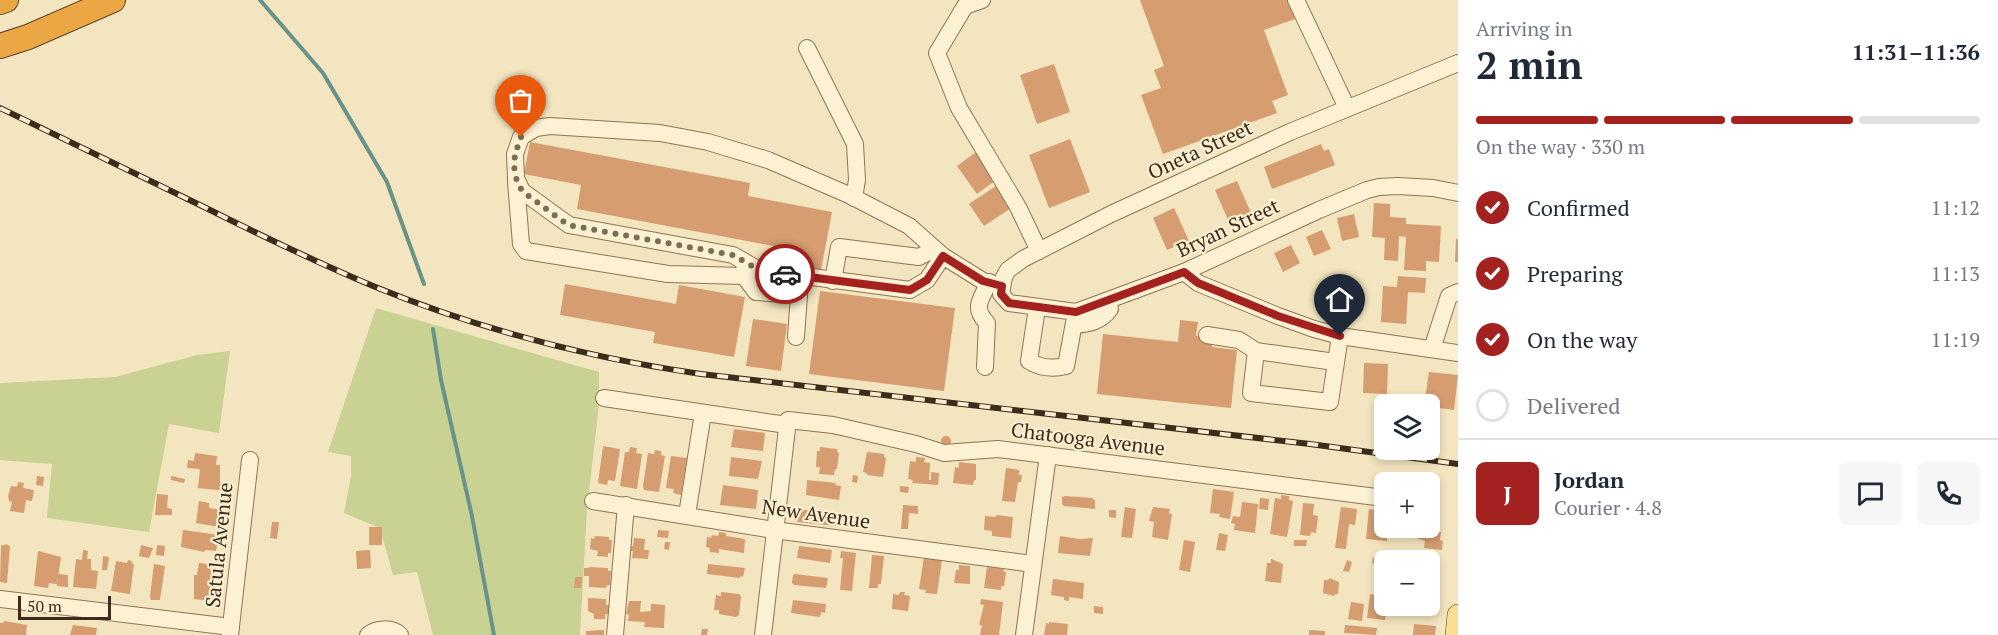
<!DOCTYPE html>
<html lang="en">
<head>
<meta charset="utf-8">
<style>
	body { margin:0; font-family:"PT Serif",serif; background:#f6f6f7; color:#1f2937; height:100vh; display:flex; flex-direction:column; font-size:22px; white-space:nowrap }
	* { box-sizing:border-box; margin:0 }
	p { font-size:20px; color:#747a83 }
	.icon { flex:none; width:33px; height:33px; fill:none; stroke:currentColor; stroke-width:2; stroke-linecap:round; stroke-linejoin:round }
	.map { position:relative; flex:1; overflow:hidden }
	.panel { display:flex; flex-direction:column; background:#fff; width:540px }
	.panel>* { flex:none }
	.controls { position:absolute; left:1374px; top:394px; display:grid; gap:12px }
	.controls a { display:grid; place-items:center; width:66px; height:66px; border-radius:9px; background:#fff; box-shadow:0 3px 9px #0003; font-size:30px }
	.scale { position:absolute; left:18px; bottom:15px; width:93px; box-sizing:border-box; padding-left:6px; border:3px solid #3b2c1b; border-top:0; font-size:16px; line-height:21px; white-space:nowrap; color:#3b2c1b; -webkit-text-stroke:4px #f9eecf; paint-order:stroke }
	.pin { position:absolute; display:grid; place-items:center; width:51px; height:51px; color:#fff; margin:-62px -26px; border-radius:50% 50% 50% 0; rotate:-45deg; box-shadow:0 0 6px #0007 }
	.pin .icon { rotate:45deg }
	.courier { position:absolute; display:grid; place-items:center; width:60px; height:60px; margin:-30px; border:4px solid #a3211e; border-radius:50%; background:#fff; color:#222; box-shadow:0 2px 8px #0007 }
	.headline em { font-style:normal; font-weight:600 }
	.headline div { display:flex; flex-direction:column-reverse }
	.headline { display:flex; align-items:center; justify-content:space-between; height:102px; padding:0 18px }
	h1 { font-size:39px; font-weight:600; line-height:45px }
	.bar { display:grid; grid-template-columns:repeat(4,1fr); gap:9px 6px; align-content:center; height:72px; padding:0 18px }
	.bar i { height:8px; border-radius:4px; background:#e0e1e3 }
	.bar .selected { background:#a3211e }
	.bar p { grid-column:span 4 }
	.line { display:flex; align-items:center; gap:15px; padding:0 18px; border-top:2px solid #e0e1e3 }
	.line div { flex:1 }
	.round { display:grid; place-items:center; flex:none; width:63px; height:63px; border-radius:9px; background:#f6f6f7 }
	ol { padding:0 18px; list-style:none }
	li { display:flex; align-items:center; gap:18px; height:66px }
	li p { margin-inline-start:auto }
	li .icon { padding:6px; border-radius:50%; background:#a3211e; color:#fff; stroke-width:4 }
	li:last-child { color:#747a83 }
	li i { width:33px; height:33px; border:3px solid #e0e1e3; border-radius:50% }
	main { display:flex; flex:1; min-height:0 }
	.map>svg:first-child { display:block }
</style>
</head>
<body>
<main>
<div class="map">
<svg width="1458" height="635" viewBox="0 0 1458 635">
	<rect width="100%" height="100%" fill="#f3e5bf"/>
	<g fill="#c9d292">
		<path d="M376,308L599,372V405L587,509L580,635H433L417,572L393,575L380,528L344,513L351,476V456L328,452Z"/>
		<path d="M230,351L219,433L169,424L149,532L47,518L52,464L0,460V383L115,377L197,355Z"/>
	</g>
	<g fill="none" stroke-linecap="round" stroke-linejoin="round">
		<g stroke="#68938a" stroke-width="4">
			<path d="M260,0L323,73L387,182L424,284"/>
			<path d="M433,329L441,380L472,516L494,635"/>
		</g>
	</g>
	<g fill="#d59d70">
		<path d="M1140,0H1289L1295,19L1264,30L1288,95L1272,101L1277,113L1163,154L1141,95L1161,88L1154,70L1164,66Z"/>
		<path d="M1054,64L1070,112L1037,124L1020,75Z"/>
		<path d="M1070,139L1090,192L1049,208L1029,155Z"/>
		<path d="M530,142L750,183L748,196L832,212L821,270L777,262L779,247L577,209L581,185L524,174Z"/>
		<path d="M1321,144L1324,151L1329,149L1335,165L1272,189L1264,167Z"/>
		<path d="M976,152L996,180L977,194L957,166Z"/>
		<path d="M1237,181L1251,213L1229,222L1215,190Z"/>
		<path d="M999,184L1014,206L984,226L969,204Z"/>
		<path d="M1374,203L1390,204V217L1406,218V224L1441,226L1439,262L1426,261V271L1404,270L1406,237L1399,236L1398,261L1384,260L1385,238L1372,237Z"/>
		<path d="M1174,208L1189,241L1167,250L1153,218Z"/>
		<path d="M1354,214L1359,237L1342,241L1337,218Z"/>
		<path d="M1322,230L1331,249L1314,256L1306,237Z"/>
		<path d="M1456,239H1458V262H1455Z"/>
		<path d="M1291,245L1300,263L1283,272L1274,253Z"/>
		<path d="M1398,276L1426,278L1425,293L1408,292L1406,324L1381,322L1383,286L1397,287Z"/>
		<path d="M565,284L676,304L679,285L745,297L734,357L653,343L655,332L560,315Z"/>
		<path d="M820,291L955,308L944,391L809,374Z"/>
		<path d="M753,319L787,324L781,371L746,366Z"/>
		<path d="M1180,320L1198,322L1196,336L1213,338L1212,347L1237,350L1231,408L1097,394L1103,334L1178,342Z"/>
		<path d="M1364,363L1388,364L1387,394L1363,393Z"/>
		<path d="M1429,372L1458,375L1454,410L1439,408L1440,401L1425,399Z"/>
		<path d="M734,429L765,433L763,451L731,447Z"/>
		<circle cx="946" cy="441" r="5"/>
		<path d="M603,446L620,449L615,481L608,480L607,485L598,483Z"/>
		<path d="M630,447L637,448L636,453L642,454L637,489L620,486L625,452H629Z"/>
		<path d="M820,447L837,449V452L839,453L837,469H835L834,475L819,474L820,467H816L817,451H820Z"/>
		<path d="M655,450L661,451V455L665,456L659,492L644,490L643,486L648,453L654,454Z"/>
		<path d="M867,452L884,454V457L886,458L883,477L867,475V473L863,472Z"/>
		<path d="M195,453L217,456L216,465H220V483L228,484L227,491L198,488L200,469L187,468L188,460L194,461Z"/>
		<path d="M671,456L687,458L681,495L673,493L674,489L666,488Z"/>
		<path d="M731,457L762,461L758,479L729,476Z"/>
		<path d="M916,457L925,458L924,462L930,463L929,480H931V472L939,473L938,485L912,483L913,480L908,479L910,461L916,462Z"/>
		<path d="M959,462L976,464V480H974L973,485L953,483L955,467L959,468Z"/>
		<path d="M1006,468L1019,470V475H1022L1021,482H1018L1015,502L1002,501Z"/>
		<path d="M853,475L858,476L857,483L852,482Z"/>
		<path d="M37,476L44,477L43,486L36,485Z"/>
		<path d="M171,476L185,479L184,483L171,480Z"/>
		<path d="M807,480L836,483L835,485L841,486L839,500L806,495Z"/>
		<path d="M18,482L24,483L23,488L34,490L32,501L26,500L24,513L10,511L12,502L9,501L8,496L11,486L17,487Z"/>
		<path d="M723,485L758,490L756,509L720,505Z"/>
		<path d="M900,486L909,487L908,493L900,492Z"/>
		<path d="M1213,489L1234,492L1230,519L1219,517L1220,514L1210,513Z"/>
		<path d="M157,494L168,495L167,508L172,509V515H155Z"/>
		<path d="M1281,495L1289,496V500L1293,501L1287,537L1270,534L1275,498L1281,499Z"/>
		<path d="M1065,496L1092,498L1095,500V509L1064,506L1062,504V497Z"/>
		<path d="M1260,498L1269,499L1268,510L1259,509Z"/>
		<path d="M199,501L209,503V508L228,511L225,528L196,523Z"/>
		<path d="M1242,502L1258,504L1255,533L1234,530L1235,524L1231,523L1233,516L1240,517Z"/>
		<path d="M1303,503L1314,504L1313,515L1318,516L1316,533L1311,532L1310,536L1300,535Z"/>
		<path d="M903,505L918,506V514L909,513L908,529H901Z"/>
		<path d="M1125,507L1136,509L1132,538L1121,537Z"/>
		<path d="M1153,507L1170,509L1169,514H1172L1168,540L1152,537L1154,522L1149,521Z"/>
		<path d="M1341,507L1357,509L1355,525L1349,524L1346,549L1335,548Z"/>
		<path d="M799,509L836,515L835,526L797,522Z"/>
		<path d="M1369,509L1384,511L1387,541L1366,539Z"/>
		<path d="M1109,510H1116V518L1109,517Z"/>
		<path d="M996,515L1013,517L1011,538L992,536V531L984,530L985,516L996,517Z"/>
		<path d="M272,522H279L277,539L270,538Z"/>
		<rect x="369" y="527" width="13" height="18"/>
		<path d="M1431,529L1441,532L1440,540L1443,541L1442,550L1424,548L1425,541L1416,538L1417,532L1422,533V531L1431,532Z"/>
		<path d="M183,530L219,535L216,551L205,550L204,552L181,547Z"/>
		<path d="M658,530L669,531L668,538L657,537Z"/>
		<path d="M719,532L726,533V536L745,539L744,553L719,549V553L710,552V548L706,547L707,537L711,538L712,535L718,536Z"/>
		<path d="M1219,533L1228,535L1225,551L1216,550Z"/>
		<path d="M595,536L609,537V540H612L611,553H608V557L597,556L598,551L590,549L591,538L594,539Z"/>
		<path d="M1060,536L1079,539L1093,538L1090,556L1058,553Z"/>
		<path d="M634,538L645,539L644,550H649L648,559L632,558L633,551H630V546H633Z"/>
		<path d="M1184,540L1195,542L1190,572L1179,570Z"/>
		<path d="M1294,540H1307L1306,546H1294Z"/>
		<path d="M665,542H670L669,550L664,549Z"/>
		<path d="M6,544L10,546L7,583L0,582L1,545H6Z"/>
		<path d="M141,545L153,548L149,558L139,556Z"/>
		<path d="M157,545L165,546L164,556L156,555Z"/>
		<path d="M799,546L832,550L830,563L797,558Z"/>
		<path d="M83,550L88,551L87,559H91V570L98,571L96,589L73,587L76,559L82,560Z"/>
		<path d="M370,550L371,568L357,569L356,551Z"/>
		<path d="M38,551L61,557L57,584L49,583L48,588L34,586Z"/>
		<path d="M841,551L856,553L852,591L840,590L843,558H840Z"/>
		<path d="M872,555L884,556L881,584H878V588H869Z"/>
		<path d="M103,556L109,557L107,570H102Z"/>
		<path d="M924,557L942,560L937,594L925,593L926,590L919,589Z"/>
		<path d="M1373,557L1385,559L1384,565L1372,563Z"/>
		<path d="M1271,559L1283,564L1281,583L1265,581L1267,563H1271Z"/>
		<path d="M128,560L132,561L131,563L134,564L130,594L111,591L116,561L127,563Z"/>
		<path d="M1347,560L1352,562L1349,572L1343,571Z"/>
		<path d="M199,563L215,565L211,601L194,599V575H197Z"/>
		<path d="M154,564L165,566L160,600H151L150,596Z"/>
		<path d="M708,564L745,568L743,577L740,576V578L707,574Z"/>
		<path d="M1430,564L1440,565L1439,582L1430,581Z"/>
		<path d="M959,565L970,566V584L954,583L956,570H959Z"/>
		<path d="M589,567L608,568V571H611L610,585H607L606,588L589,587V576H584V568H589Z"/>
		<path d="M987,567L1004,569L1003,571L1006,572L1004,586H1001V590L984,588Z"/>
		<path d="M58,574L68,575V587L57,586Z"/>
		<path d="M795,574L828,578L826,588L794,585L792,583L793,575Z"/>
		<path d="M575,577H582L581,588H574Z"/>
		<path d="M1329,578L1339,582L1338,594H1335L1334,596L1323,593L1324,580H1329Z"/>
		<path d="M1053,579L1084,583L1083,599L1069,597V601L1064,600V597L1051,595Z"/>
		<path d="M721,592L739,594L741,596L739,615L736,617L719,614V610H714L716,595L721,596Z"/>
		<path d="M900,592H905L904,595L910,596L908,611L892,609L893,594L899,595Z"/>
		<path d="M1370,594L1384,596V606H1387L1385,620L1367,618Z"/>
		<path d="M1430,597L1439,598L1437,614L1416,613L1414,606H1430Z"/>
		<path d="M588,598L606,599V605H609V614H605V619H594V614L588,611Z"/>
		<path d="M981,599L1003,602L999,635H980L982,625H979L984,605L980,604Z"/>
		<path d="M793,600L826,604L825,613L821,612L820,617L791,613Z"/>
		<path d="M629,601H641L640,612L651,611V604L665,605L664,628L644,627L645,622L628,621L629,615L626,614Z"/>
		<path d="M1351,602L1364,604L1362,621L1348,619Z"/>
		<path d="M1094,606L1103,607V614L1094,613Z"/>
		<path d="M4,621L27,625L26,635H0V623H4Z"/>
		<path d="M1049,622L1068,624L1067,635H1044L1046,623L1049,624Z"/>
		<path d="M1414,624L1436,626L1435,635H1413Z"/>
		<path d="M73,625L97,628L96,635H70Z"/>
		<path d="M1345,625L1377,628L1376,635L1344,633Z"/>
		<path d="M702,629H708L707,635H701Z"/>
		<path d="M604,630V635H586V631Z"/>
		<path d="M1309,630L1325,631V635H1309Z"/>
	</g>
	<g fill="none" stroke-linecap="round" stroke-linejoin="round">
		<g stroke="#8e7555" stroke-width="18">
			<g id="minor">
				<path d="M982,0L965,6L937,53L959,108L1018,207L1039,251"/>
				<path d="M1296,0L1347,108"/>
				<path d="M807,48L855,144L857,180L854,198"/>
				<path d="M1458,63L1290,132L1111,214L1023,259L1008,270L1004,277L1001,294L1009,303L1076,312L1184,272L1319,210L1367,190L1379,187L1398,186L1433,188L1458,193"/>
				<path d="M516,182L521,244L526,251L668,274L744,276L745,262"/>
				<path d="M943,256L927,280L910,290L759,270L733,255L569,225L522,191L516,178L515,154L521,137L536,128L550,126L660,133L708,142L768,160L849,195L909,226L943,256L983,281L1002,286"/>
				<path d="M1184,272L1198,283L1278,316L1314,329L1340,336L1458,353"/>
				<path d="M744,276L756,292L799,295L801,276"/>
				<path d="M833,281L839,247L919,257L934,249"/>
				<path d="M1037,308L1029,361C1040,368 1053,369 1066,366L1076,312"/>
				<path d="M1074,325C1088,324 1101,322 1110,309L1108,301"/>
				<path d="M1207,335L1239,340L1256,351L1335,362"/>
				<path d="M796,337L799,295"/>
				<path d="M1432,349L1449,296L1458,292"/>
				<path d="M1256,351L1251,393L1330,402L1340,336"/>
				<path d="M985,367L987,323C972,308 981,299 989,282"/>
				<path d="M604,398L787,425"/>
				<path d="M593,501L774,530L1033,564"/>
				<path d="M687,515L703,413"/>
				<path d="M0,599L231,627"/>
				<path d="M230,635L250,460"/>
				<path d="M368,635C376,628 392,627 400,635"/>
				<path d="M615,635L626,505"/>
				<path d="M763,635L788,420L833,425L916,444L944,453L998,449L1384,498"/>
				<path d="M1024,635L1048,455"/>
			</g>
		</g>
		<g stroke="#5b422a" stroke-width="22">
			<path id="major" d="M1456,635L1458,615"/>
		</g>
		<g stroke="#5b422a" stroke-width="26">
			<g id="highway">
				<path d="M0,2L6,0"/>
				<path d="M0,46L28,37L113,0"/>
			</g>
		</g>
		<use href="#minor" stroke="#fcf1d3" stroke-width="16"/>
		<use href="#major" stroke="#fbdd92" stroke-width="21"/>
		<use href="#highway" stroke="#eca745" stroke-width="24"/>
		<g stroke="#3b2c1b" stroke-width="6">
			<path id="rail" d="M0,108C68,141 136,174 204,207C260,235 316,262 373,286C478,329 589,358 701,374L1310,444L1458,464"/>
		</g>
		<use href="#rail" stroke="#f9eecf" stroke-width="4" stroke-dasharray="11" stroke-linecap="butt"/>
	</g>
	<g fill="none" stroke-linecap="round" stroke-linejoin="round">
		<path stroke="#7b6d54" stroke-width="6" stroke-dasharray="0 10.8" d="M521,137L515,154L514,166L516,178L522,191L568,225L733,255L759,270L785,274"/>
		<path stroke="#a3211e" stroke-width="8" d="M785,274L910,290L927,280L943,256L983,281L1002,286L1001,294L1009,303L1076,312L1184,272L1198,283L1278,316L1340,336"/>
	</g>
	<g text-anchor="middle" stroke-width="4.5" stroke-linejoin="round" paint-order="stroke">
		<g font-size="20" fill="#3b2c1b" stroke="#f9eecf">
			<text transform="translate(1200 150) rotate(-25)" y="7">Oneta Street</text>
			<text transform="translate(1228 228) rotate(-25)" y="7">Bryan Street</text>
			<text transform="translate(1088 439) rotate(7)" y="7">Chatooga Avenue</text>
			<text transform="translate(816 514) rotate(8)" y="7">New Avenue</text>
			<text transform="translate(219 545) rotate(-84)" y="7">Satula Avenue</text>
		</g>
	</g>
</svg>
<div class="controls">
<a><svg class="icon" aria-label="layers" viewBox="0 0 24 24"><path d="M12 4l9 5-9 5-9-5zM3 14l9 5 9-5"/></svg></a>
<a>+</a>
<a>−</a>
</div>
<div class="scale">50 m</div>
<div class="pin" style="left:521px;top:137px;background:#ea580c"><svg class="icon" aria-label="bag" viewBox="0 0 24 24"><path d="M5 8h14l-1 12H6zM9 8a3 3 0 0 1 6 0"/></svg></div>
<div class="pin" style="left:1340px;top:336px;background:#1f2937"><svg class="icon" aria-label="home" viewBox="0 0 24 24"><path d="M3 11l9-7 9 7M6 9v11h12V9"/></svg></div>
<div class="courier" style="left:785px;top:274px"><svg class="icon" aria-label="car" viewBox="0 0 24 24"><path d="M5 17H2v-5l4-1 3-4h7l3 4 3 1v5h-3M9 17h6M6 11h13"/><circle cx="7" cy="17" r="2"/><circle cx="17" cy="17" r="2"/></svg></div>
</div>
<section class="panel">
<div class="headline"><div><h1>2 min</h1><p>Arriving in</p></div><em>11:31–11:36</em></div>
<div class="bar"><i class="selected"></i><i class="selected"></i><i class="selected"></i><i></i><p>On the way · 330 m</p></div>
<ol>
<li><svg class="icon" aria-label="check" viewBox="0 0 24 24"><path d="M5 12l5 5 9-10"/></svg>Confirmed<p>11:12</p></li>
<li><svg class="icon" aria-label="check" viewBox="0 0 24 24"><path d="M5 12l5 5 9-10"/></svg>Preparing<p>11:13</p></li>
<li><svg class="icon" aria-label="check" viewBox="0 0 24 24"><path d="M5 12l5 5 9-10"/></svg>On the way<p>11:19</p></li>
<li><i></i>Delivered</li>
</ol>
<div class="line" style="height:108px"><b class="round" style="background:#a3211e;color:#fff">J</b><div><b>Jordan</b><p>Courier · 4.8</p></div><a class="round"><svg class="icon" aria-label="chat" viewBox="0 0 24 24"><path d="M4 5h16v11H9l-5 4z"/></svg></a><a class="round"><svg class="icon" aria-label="phone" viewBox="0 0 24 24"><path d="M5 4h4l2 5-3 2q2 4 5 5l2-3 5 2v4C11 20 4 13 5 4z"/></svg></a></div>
</section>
</main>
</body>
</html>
